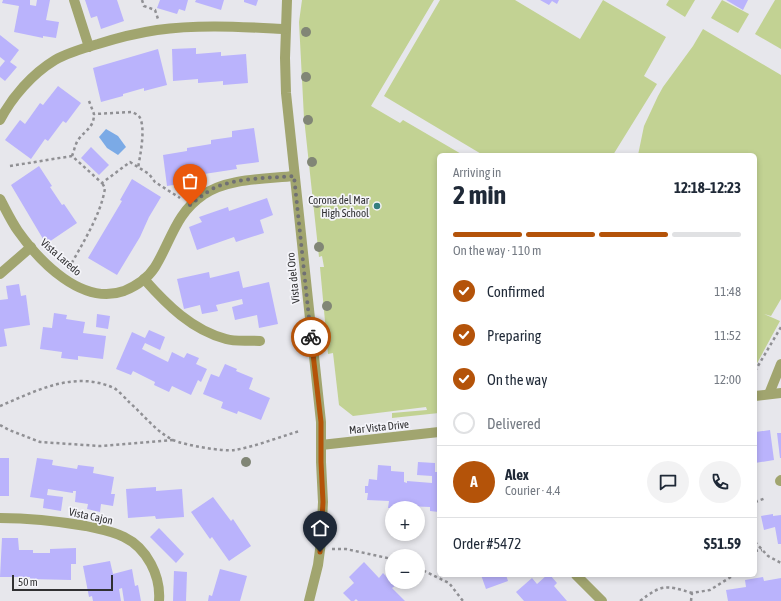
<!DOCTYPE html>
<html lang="en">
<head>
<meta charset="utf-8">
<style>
	body { margin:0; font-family:"Asap Condensed",sans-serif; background:#f2f2f3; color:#1f2937; height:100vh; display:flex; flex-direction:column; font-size:15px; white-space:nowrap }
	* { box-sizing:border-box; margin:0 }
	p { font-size:13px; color:#747a83 }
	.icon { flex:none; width:22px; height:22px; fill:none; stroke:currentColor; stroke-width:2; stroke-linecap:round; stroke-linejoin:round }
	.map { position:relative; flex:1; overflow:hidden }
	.details { position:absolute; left:437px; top:153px; width:320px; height:424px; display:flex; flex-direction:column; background:#fff; border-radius:6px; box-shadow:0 2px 6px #0003 }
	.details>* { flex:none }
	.controls { position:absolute; left:385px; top:501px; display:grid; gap:8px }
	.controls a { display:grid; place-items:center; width:40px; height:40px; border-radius:50%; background:#fff; box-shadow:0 2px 6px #0003; font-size:20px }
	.scale { position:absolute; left:12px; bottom:10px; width:101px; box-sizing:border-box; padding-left:4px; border:2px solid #303032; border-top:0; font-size:11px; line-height:14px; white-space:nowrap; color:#303032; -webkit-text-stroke:3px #f4f4f9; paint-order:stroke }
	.pin { position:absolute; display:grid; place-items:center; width:34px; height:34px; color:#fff; margin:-41px -17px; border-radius:50% 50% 50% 0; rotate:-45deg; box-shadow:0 0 4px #0007 }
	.pin .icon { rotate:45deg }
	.courier { position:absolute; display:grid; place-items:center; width:40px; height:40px; margin:-20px; border:3px solid #b45309; border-radius:50%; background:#fff; color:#222; box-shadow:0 1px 5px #0007 }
	.overview em { font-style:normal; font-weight:700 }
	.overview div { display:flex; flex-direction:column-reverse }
	.overview { display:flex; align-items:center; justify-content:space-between; height:68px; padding:0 16px }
	h1 { font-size:26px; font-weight:700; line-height:30px }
	.bar { display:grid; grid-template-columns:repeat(4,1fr); gap:6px 4px; align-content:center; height:48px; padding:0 16px }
	.bar i { height:5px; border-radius:3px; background:#e0e1e3 }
	.bar .selected { background:#b45309 }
	.bar p { grid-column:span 4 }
	.line { display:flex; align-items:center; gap:10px; padding:0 16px; border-top:1px solid #e0e1e3 }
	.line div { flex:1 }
	.round { display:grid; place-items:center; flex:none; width:42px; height:42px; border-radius:21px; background:#f2f2f3 }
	ol { padding:0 16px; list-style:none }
	li { display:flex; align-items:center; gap:12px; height:44px }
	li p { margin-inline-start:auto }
	li .icon { padding:4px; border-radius:50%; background:#b45309; color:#fff; stroke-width:4 }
	li:last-child { color:#747a83 }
	li i { width:22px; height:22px; border:2px solid #e0e1e3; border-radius:50% }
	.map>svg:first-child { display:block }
</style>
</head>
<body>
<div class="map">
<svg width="781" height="601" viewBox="0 0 781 601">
	<rect width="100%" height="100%" fill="#e7e7ec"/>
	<g fill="#c2d293">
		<path d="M302,0H434L371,106L400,123L403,120L463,155H439V413L392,418V413L427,410L426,407L353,416L339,405L333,353L328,354L320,267H324L322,256L319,257L304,118L299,22Z"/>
		<path d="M440,0H515L580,39L603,0L666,37L644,76L657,84L613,155H483L384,96Z"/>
		<path d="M669,0H695L685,17L666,5Z"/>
		<path d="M722,0L749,14L738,33L711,18Z"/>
		<path d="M775,0H781V49L755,34Z"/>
		<path d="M703,29L781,75V299L771,316L764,314L780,321L755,367V155H638L644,126L658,96L663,87L693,46Z"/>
	</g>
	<path fill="#7baae6" d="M106,129L118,136L126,147L118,155L107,148L99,137Z"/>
	<g fill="#bab3fc">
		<path d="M3,0H30V5L36,6L37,0H50L46,20L59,22L56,38L43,36V38L14,32L19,6L2,3Z"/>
		<path d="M85,0H117L124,21L101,29L97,16L91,18Z"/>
		<path d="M160,0H188L185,11L179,9L177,14L157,8Z"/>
		<path d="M196,0H224L221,10L195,2Z"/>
		<path d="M244,0H258L256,6L244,2Z"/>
		<path d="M540,0H559L557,4L552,1L549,5Z"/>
		<path d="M726,0H748L743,10Z"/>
		<path d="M0,35L19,50L10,62L17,67L5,81L0,77V67L5,61L0,57Z"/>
		<path d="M196,48V54L221,52V56L246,54L248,83L223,85V81L198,83V79L173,81L172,49Z"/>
		<path d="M158,49L167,85L144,91V88L123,94V96L101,102L93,68Z"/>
		<path d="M58,86L81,103L66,123L63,121L48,141L45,139L31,159L5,140L20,120L25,124L40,103L43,105Z"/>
		<path d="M254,128L259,162L236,165L237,169L191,176L192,182L167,186L163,155L187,151V148L211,144V140L232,137V131Z"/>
		<path d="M91,147L109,165L99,175L81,158Z"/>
		<path d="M39,166L52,186L50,187L62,205L64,204L77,223L46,244L11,185Z"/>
		<path d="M132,179L161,197L149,217L140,237L117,275L88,258L122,201L120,200Z"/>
		<path d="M267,198L273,215L260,220L264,233L236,242L234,237L197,250L189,227L202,222L199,217L228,207L229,211Z"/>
		<path d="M239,271L243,288L269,282L278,324L259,328L257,315L235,320L232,307L243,304L242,299L216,305L218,311L202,314L200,305L184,309L177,279L209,272L210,278Z"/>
		<path d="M19,284L21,296L26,295L30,325L4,329L7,346L0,347V300L8,299L6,286Z"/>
		<path d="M54,313L67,315L66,319L85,322L83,333L106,336L103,359L78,356V360L61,358L62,352L40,349L43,327L52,328Z"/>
		<path d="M97,314L110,316L108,329L96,327Z"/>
		<path d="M149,330L165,337L160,350L145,343L142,349L168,362L172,352L184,358L187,353L199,358L196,364L207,369L201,382L198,380L191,395L172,386L169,392L154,385L155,382L133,371L131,375L116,369L132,332L145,338Z"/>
		<path d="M225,364L237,369L236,371L253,378L249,389L270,398L261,420L238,411L237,414L221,408L223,402L203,394L211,374L219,377Z"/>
		<path d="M770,430L774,460L755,463V435H757L756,432Z"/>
		<path d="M777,433H781V458H780Z"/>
		<rect x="0" y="458" width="9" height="38"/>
		<path d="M37,458L53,460L52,465L77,469L78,465L94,467L93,473L114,477L111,494H115L113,506L101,504L100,512L87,509L88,504L75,502L76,491H73V493L48,489L47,495L63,497L61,511L43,508L44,499L30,497Z"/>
		<path d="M418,462L435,463V472H439V512L430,511V507L405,506V508H388L389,501L367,500L368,493H365V486H368L369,479L377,480L378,465L391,466V471L404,472V482L407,483V481L432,483V476L417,475Z"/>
		<path d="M156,487V491L182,489L184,517L156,519L155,516L128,518L126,489Z"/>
		<path d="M213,497L231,521L233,519L251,546L229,561L212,537L210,539L191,512Z"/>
		<path d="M773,514V516L781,515V544H778L775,527L764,530L761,516Z"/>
		<path d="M159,528L184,554L176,563L150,537Z"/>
		<path d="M2,538H18L19,550H33V553H50V549L76,548V564H71V580L30,579V577H0Z"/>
		<path d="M110,561L113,574L132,569L135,586L138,585L141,601H124L122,588L119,589L121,601H93L92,596L89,597L83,566Z"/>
		<path d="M364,562L379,578L383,573L395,586L392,588L405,601H358L356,599L354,601H351L343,593L354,583L349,577Z"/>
		<path d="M220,569L247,576L240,601H208L209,595L212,596Z"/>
		<path d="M174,571L187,572L186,601H173Z"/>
		<path d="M481,575H506L508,581L486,589Z"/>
		<path d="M547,575H550L557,583L554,586L567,601H524L516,592L532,578L537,584Z"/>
		<path d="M763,577L764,581L781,578V601H728L726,590L746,587L745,580Z"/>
	</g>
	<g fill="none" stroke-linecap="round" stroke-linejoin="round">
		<g stroke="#909094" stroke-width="2.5" stroke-dasharray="3 3" stroke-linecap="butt">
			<path d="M142,0L144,6L155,10L158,19"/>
			<path d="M89,101L94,114L132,112C134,113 136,114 138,115C147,124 140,156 138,168"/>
			<path d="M72,156C74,151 75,145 78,140C85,130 94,128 94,114"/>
			<path d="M10,166L72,156L102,183L130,162L149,174L155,182L180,198"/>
			<path d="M69,268C82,244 101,215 105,188L102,183"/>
			<path d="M755,371L781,327"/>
			<path d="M0,406C36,391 74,370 114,388C119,391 125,398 129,402C144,415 155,431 173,440C184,445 224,452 235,450C257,446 279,437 300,431"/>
			<path d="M0,425L9,430L40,442L100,446L173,440"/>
			<path d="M755,502L766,498"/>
			<path d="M755,542L768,556L781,563"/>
			<path d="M332,549H346L392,559"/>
			<path d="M755,551L762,550"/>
			<path d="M418,568L449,583L463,601"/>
			<path d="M640,601C662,584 666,585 692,593"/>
			<path d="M691,601L692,593L710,590L734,575"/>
		</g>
		<g stroke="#a1a56f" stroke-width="10">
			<path d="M74,0L89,47"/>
			<path d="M287,0L285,58L286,93L321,422V462L323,502L321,542L318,565L309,601"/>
			<path d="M0,120C12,97 32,74 55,60C67,53 84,48 98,44C117,38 137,33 157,30C199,24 243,27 285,29"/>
			<path d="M0,199C6,210 11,221 18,231C40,262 82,306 124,291C136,286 148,278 155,267C171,241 176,213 203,195C227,178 266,179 294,176"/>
			<path d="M0,274L31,247"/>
			<path d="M144,279C167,305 192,330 226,339C236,342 249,340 260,341"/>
			<path d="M769,394L781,364"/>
			<path d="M755,396L781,393"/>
			<path d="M321,445L439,432"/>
			<path d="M780,481L781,480"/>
			<path d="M0,518C29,518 57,521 86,526C99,529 112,531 124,537C147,548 161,576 159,601"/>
			<path d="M576,575L602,601"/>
		</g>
	</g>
	<g fill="#818676">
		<circle cx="306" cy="32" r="5"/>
		<circle cx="306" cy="77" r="5"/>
		<circle cx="308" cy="120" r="5"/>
		<circle cx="312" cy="162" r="5"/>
		<circle cx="317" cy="203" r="5"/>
		<circle cx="319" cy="247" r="5"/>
		<circle cx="327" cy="306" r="5"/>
		<circle cx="246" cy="462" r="5"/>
	</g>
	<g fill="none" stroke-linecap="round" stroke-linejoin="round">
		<path stroke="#707073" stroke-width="4" stroke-dasharray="0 7.2" d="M190,205C198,199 205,193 214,188C235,178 270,178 294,176L311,337"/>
		<path stroke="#b45309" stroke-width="5" d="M311,337L321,422V462L323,502L320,552"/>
	</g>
	<circle fill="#357e7f" stroke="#f4f4f9" stroke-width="1.5" cx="377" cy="206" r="4"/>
	<g text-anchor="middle" stroke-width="3.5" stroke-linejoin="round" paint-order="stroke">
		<g font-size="11" fill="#303032" stroke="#f4f4f9" text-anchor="end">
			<text x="369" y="204">Corona del Mar<tspan x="369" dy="13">High School</tspan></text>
		</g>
		<g font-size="11" fill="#303032" stroke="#f4f4f9">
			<text transform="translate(61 257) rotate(41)" y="4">Vista Laredo</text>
			<text transform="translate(293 278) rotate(-96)" y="4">Vista del Oro</text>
			<text transform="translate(379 427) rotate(-6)" y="4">Mar Vista Drive</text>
			<text transform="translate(91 516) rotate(12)" y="4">Vista Cajon</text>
		</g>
	</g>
</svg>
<div class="controls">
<a>+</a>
<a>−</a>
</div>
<div class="scale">50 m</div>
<div class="pin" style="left:190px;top:205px;background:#ea580c"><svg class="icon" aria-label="bag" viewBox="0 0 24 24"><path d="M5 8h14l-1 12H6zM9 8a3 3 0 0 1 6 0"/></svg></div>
<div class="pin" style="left:320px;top:552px;background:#1f2937"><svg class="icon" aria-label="home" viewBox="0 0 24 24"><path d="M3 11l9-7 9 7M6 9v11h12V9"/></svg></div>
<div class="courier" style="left:311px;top:337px"><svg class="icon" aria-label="bike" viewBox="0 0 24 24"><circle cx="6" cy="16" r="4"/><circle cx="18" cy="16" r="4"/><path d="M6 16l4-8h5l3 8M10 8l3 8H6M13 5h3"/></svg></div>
<section class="details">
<div class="overview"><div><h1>2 min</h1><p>Arriving in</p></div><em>12:18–12:23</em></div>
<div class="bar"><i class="selected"></i><i class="selected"></i><i class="selected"></i><i></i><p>On the way · 110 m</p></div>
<ol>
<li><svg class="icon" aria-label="check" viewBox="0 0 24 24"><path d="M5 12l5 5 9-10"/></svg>Confirmed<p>11:48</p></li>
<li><svg class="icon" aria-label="check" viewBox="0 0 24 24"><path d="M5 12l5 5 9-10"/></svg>Preparing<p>11:52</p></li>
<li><svg class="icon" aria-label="check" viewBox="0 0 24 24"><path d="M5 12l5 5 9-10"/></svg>On the way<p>12:00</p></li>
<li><i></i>Delivered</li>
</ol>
<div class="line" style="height:72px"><b class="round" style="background:#b45309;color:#fff">A</b><div><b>Alex</b><p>Courier · 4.4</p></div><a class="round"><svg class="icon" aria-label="chat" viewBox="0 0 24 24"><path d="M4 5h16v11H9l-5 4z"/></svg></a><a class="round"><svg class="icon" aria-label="phone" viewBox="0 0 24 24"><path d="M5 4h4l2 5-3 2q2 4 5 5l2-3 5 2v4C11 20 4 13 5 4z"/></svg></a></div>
<div class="line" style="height:52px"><div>Order #5472</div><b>$51.59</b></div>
</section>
</div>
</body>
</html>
